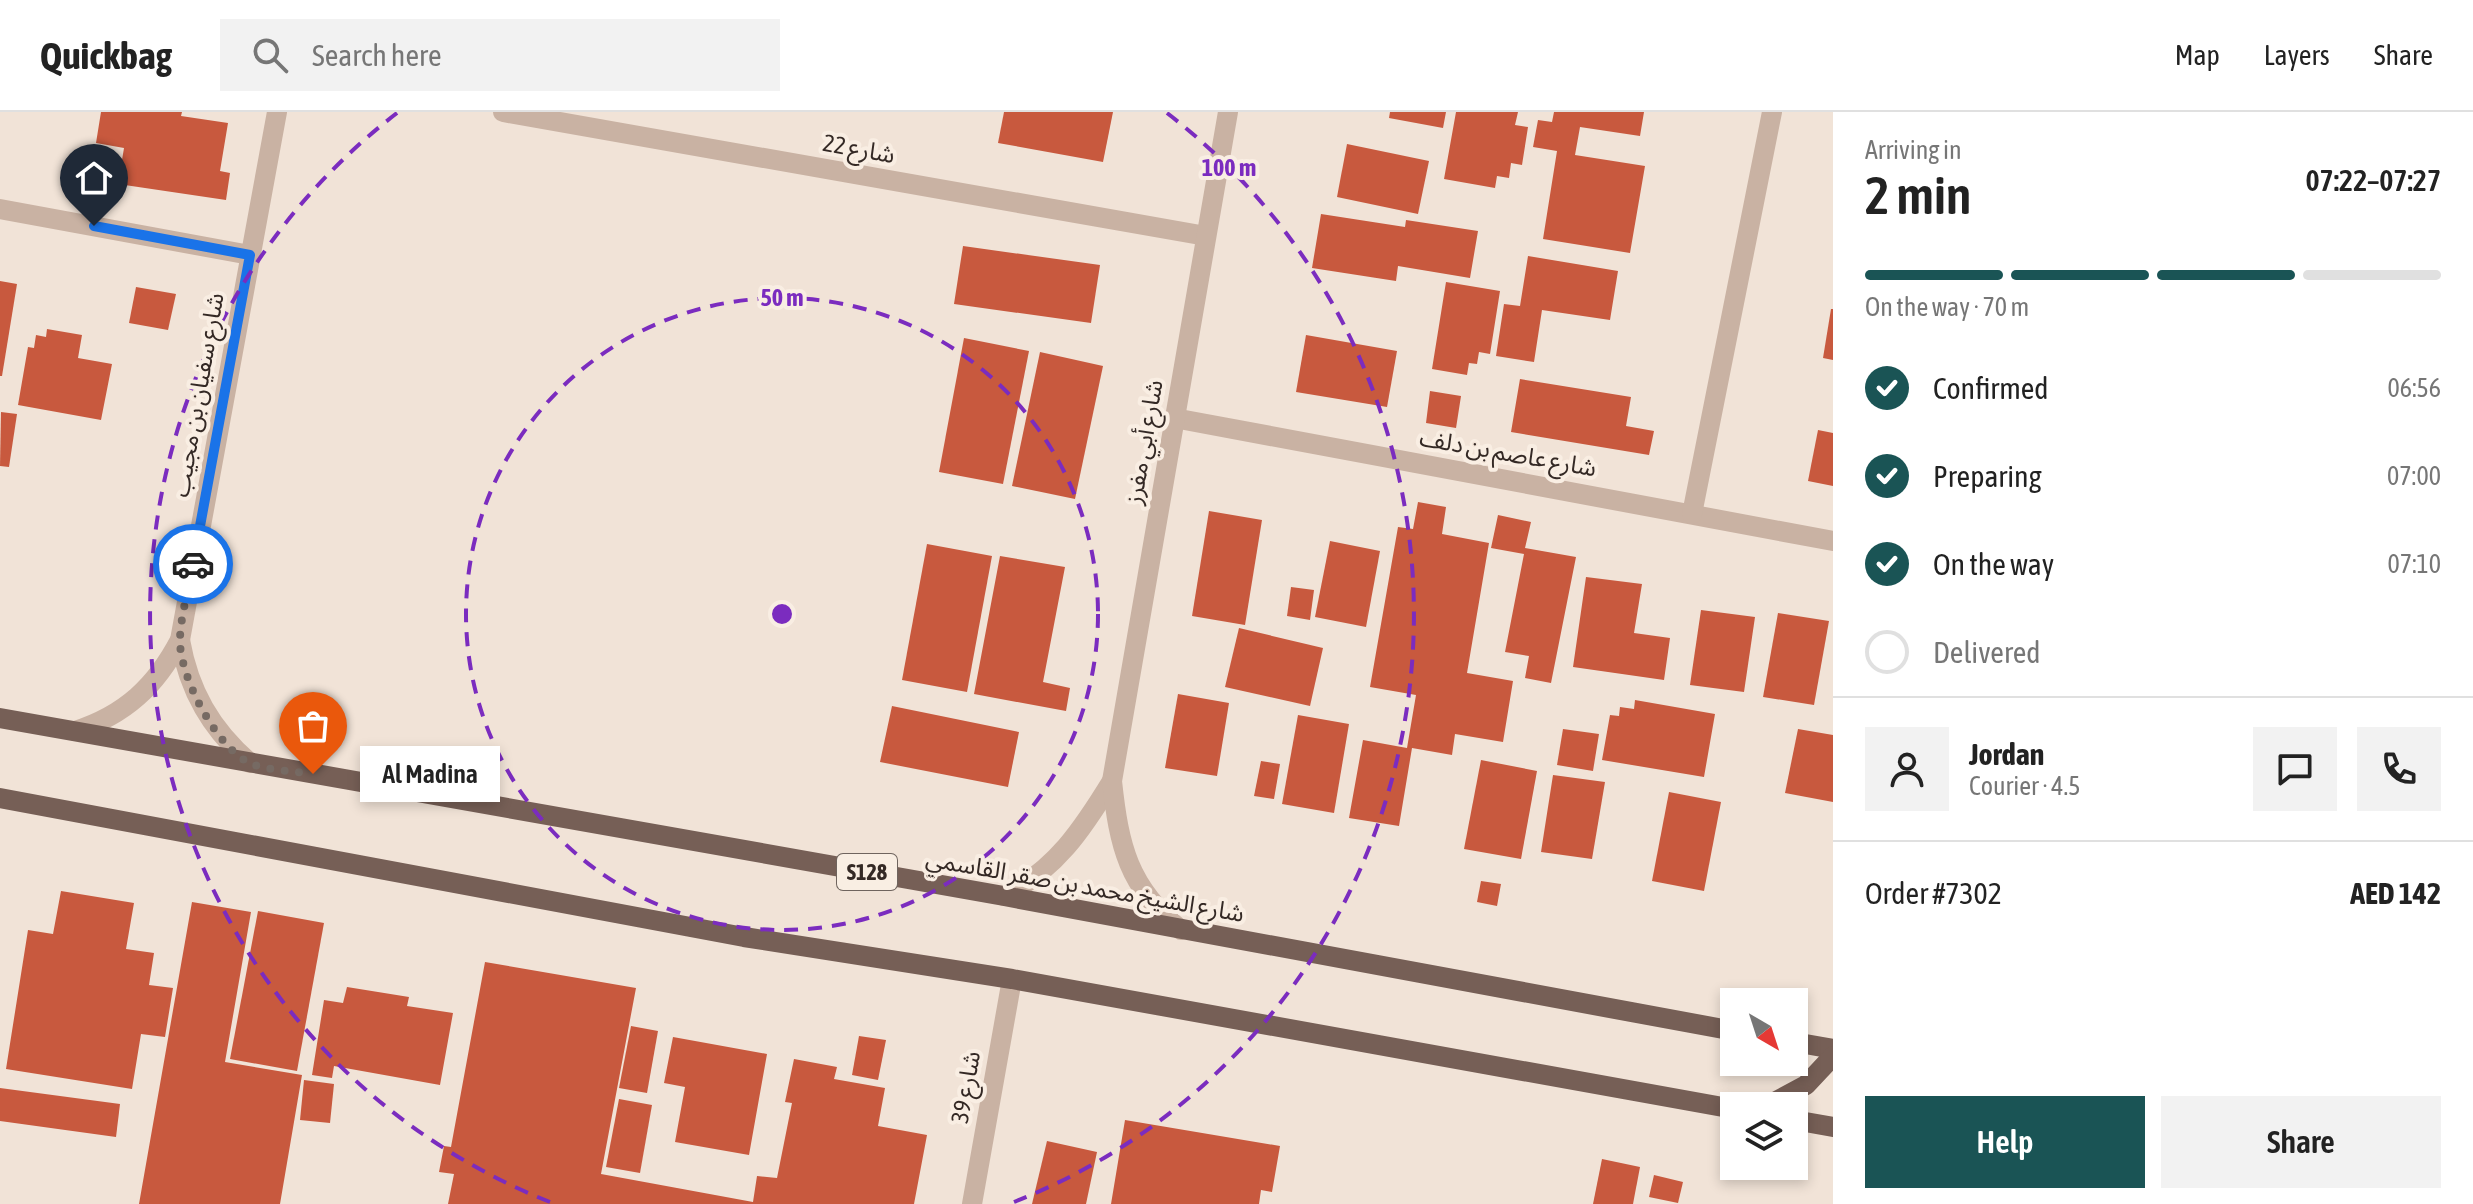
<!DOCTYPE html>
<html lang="en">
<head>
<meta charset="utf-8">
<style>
	body { margin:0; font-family:"Asap Condensed","Noto Sans Arabic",sans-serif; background:#f2f2f2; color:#222; height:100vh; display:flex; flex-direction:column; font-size:30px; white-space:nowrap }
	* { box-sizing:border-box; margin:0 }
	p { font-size:26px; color:#767676 }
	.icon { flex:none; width:44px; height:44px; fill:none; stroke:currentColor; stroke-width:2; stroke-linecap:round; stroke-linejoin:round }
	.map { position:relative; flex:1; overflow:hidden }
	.panel { display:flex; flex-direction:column; background:#fff; width:640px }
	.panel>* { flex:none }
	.needle { width:52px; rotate:141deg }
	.controls { position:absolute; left:1720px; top:876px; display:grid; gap:16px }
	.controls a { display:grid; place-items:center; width:88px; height:88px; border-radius:0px; background:#fff; box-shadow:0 4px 12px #0003; font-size:40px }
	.pin { position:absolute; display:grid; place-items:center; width:68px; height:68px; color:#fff; margin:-82px -34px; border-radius:50% 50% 50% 0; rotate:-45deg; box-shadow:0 0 8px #0007 }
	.pin .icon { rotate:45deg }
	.courier { position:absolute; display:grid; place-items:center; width:80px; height:80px; margin:-40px; border:6px solid #1a73e8; border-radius:50%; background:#fff; color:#222; box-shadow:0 2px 10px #0007 }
	.bubble { position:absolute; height:56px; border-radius:0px; background:#fff; box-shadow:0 4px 12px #0003; font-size:26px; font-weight:600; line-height:56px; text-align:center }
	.overview em { font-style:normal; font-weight:600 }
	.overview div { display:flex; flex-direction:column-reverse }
	.overview { display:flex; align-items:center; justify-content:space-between; height:136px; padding:0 32px }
	h1 { font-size:52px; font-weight:600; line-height:60px }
	.bar { display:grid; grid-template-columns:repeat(4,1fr); gap:12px 8px; align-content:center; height:96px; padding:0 32px }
	.bar i { height:10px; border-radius:6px; background:#e0e0e0 }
	.bar .current { background:#1a5455 }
	.bar p { grid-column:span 4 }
	.line { display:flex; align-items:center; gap:20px; padding:0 32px; border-top:2px solid #e0e0e0 }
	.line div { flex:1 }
	.round { display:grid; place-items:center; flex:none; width:84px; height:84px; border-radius:0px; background:#f2f2f2 }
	ol { padding:0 32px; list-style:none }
	li { display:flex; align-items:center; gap:24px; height:88px }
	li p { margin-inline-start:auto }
	li .icon { padding:8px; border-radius:50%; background:#1a5455; color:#fff; stroke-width:4 }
	li:last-child { color:#767676 }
	li i { width:44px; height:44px; border:4px solid #e0e0e0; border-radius:50% }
	.action { display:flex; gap:16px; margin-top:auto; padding:16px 32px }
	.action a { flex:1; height:92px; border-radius:0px; background:#1a5455; color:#fff; font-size:32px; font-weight:600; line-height:92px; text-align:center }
	.action a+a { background:#f2f2f2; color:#222 }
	header { display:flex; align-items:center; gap:48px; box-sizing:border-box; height:112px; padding:0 40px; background:#fff; border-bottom:2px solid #e0e0e0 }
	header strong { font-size:38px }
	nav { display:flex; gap:44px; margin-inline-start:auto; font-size:28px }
	.search { width:560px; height:72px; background:#f2f2f2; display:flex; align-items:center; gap:20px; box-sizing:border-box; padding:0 28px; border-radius:0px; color:#767676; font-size:30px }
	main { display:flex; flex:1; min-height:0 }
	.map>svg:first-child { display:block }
</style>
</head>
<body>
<header>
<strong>Quickbag</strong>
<div class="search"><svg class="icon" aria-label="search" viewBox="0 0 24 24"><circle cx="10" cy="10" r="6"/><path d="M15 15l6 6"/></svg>Search here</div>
<nav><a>Map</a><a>Layers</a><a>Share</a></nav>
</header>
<main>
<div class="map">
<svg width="1833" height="1092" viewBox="0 0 1833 1092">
	<rect width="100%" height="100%" fill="#f1e3d7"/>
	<g fill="#c8593e">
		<path d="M101,0H182L181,4L228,11L220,59L230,61L226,88L118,72L124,36L96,31Z"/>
		<path d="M1004,0H1113L1103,50L998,31Z"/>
		<path d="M1390,0H1446L1443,16L1389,6Z"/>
		<path d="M1456,0H1518L1515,13L1528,15L1522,53L1511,51L1509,66L1497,64L1495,76L1444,67Z"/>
		<path d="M1554,0H1644L1640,24L1580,15L1575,43L1645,54L1630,141L1543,127L1557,39L1533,35L1538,8L1552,10Z"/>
		<path d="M1347,32L1429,49L1418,102L1337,85Z"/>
		<path d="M1321,102L1405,115L1406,108L1478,119L1470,166L1398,154L1396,169L1312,156Z"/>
		<path d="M963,134L1100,153L1091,211L954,192Z"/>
		<path d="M1528,144L1618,159L1610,208L1542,198L1534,250L1496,244L1504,192L1520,194Z"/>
		<path d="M0,169L17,172L2,264H0Z"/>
		<path d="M1446,170L1500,179L1490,242L1479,240L1477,252L1469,251L1467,263L1432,257Z"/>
		<path d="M136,175L176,182L168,218L129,211Z"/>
		<path d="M1831,197H1833V248L1823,246Z"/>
		<path d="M47,217L82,223L78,246L112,252L101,308L18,293L28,235L34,236L36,223L46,225Z"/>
		<path d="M1306,223L1397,239L1387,295L1296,280Z"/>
		<path d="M964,226L1029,239L1003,372L939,360Z"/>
		<path d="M1040,240L1103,254L1075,387L1012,374Z"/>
		<path d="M1520,267L1631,285L1626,314L1654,319L1649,343L1511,320Z"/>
		<path d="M1430,279L1461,284L1456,316L1426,311Z"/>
		<path d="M1,300L17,302L9,355L0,354Z"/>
		<path d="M1818,318L1833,321V374L1808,369Z"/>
		<path d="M1418,390L1446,395L1442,422L1489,431L1467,561L1513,569L1503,630L1455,622L1452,643L1412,636L1399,714L1349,706L1363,628L1407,636L1416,583L1370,575L1398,415L1413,417Z"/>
		<path d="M1209,399L1262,408L1245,513L1192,504Z"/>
		<path d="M1498,403L1531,410L1525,436L1576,445L1551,571L1525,566L1529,544L1505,540L1524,442L1491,436Z"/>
		<path d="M1330,429L1380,439L1366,515L1315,505Z"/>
		<path d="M927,432L992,444L967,580L902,568Z"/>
		<path d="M1000,444L1065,455L1043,570L1070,576L1066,599L974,582Z"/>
		<path d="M1586,465L1642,472L1634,521L1670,526L1664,568L1573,555Z"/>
		<path d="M1291,475L1314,478L1310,508L1287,504Z"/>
		<path d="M1701,498L1755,505L1744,580L1690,573Z"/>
		<path d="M1778,501L1829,509L1814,593L1763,585Z"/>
		<path d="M1239,516L1323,536L1310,594L1225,575Z"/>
		<path d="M1178,582L1229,591L1217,664L1165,656Z"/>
		<path d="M1635,588L1715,602L1704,665L1602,648L1610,603L1619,604L1620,595L1634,597Z"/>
		<path d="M892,594L1019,620L1008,675L880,650Z"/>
		<path d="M1298,603L1349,612L1334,701L1282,692Z"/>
		<path d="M1563,617L1599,622L1593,659L1557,653Z"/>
		<path d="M1798,617L1833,623V690L1785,681Z"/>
		<path d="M1481,648L1537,659L1521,747L1464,737Z"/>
		<path d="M1261,649L1280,652L1274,687L1254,684Z"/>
		<path d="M1553,663L1605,670L1592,747L1541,740Z"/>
		<path d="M1669,680L1721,690L1704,779L1652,769Z"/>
		<path d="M1481,769L1501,772L1497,794L1477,790Z"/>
		<path d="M61,779L134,791L126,837L154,841L149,873L173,876L165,925L141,922L132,977L6,957L28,818L53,822Z"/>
		<path d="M192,790L251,800L225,950L302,963L280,1092H139Z"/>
		<path d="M258,799L324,811L297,959L230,947Z"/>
		<path d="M485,850L636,876L601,1062L753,1090L757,1064L777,1066L792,991L785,990L794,947L837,955L834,967L885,976L878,1014L927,1023L914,1092H448L454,1062L439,1060L444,1034L451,1035Z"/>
		<path d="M347,875L409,885L407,894L453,901L440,973L334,954L332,966L312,963L324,888L343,891Z"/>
		<path d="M631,914L658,919L647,981L619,976Z"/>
		<path d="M859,924L886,928L878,968L852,963Z"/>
		<path d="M673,925L767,942L749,1043L675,1030L685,975L664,971Z"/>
		<path d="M304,968L334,972L330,1011L300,1008Z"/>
		<path d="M0,976L120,992L116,1025L0,1009Z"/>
		<path d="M619,987L652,993L640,1061L606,1055Z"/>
		<path d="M1125,1008L1280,1034L1272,1080L1261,1078L1259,1092H1111Z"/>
		<path d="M1047,1029L1097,1040L1086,1092H1032Z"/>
		<path d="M1602,1047L1640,1055L1633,1092H1593Z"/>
		<path d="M1654,1063L1683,1070L1678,1091L1649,1085Z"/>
	</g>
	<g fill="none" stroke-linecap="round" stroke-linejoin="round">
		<g stroke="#c9b2a3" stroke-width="20">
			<path d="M503,0L1206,124"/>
			<path d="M0,97L250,143"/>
			<path d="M1174,306L1833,429"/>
			<path d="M1692,402L1772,0"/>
			<path d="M180,528C189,579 211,617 250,651"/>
			<path d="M75,619C125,603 156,574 180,528L277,0"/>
			<path d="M1004,784C1056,757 1082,718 1112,669"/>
			<path d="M1181,818C1128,775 1119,734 1112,669L1228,0"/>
			<path d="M972,1092L1012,867"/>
		</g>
		<g stroke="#765f56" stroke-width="20">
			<path d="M0,606L1004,784L1734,919"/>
			<path d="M0,686L744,825L1012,867L1734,997"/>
			<path d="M1794,930L1833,937"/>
			<path d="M1767,994L1806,973L1833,944"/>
			<path d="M1794,1008L1833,1015"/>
		</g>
	</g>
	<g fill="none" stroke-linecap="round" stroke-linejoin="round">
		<path stroke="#766a63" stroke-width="8" stroke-dasharray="0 14.4" d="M193,452C189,476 181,502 180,526C178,562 217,638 252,652C270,659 294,659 313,662"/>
		<path stroke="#1a73e8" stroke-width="10" d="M94,114L250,143L193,452"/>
	</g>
	<g fill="none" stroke="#7b2cbf" stroke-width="4" stroke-dasharray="14 10">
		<circle cx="782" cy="502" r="316"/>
		<path d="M550 1090A632 632 0 0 1 397 1M1167 1A632 632 0 0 1 1014 1090"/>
	</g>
	<g text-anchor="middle" stroke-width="8" stroke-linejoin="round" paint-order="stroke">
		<rect fill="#f9eee3" stroke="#6f645e" stroke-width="2" x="837" y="742" width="60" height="36" rx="6"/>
		<g font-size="22" font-weight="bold" fill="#342925">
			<text x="867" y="768">S128</text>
		</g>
		<g font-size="24" fill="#342925" stroke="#f9eee3">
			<text transform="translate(859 37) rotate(10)" y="8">شارع 22</text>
			<text transform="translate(198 283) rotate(-80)" y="8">شارع سفيان بن مجيب</text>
			<text transform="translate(1144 330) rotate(-80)" y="8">شارع أبي مفرز</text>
			<text transform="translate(1508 341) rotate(10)" y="8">شارع عاصم بن دلف</text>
			<text transform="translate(1085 774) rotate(10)" y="8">شارع الشيخ محمد بن صقر القاسمي</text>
			<text transform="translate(966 975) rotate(-80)" y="8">شارع 39</text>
		</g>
	</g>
	<circle cx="782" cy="502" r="12" fill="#7b2cbf" stroke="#f9eee3" stroke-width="4"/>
	<g font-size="24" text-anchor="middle" font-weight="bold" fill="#7b2cbf" stroke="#f9eee3" stroke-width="8" stroke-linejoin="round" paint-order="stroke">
		<text x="1229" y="64">100 m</text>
		<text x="782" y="194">50 m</text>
	</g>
</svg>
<div class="controls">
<a><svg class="needle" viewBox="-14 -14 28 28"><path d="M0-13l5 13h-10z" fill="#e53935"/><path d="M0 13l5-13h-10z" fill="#767676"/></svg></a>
<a><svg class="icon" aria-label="layers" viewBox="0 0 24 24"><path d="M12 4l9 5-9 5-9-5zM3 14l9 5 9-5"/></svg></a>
</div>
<div class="pin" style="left:313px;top:662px;background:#ea580c"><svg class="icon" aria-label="bag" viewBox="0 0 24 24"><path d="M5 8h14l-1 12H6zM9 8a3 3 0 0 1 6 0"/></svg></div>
<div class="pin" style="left:94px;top:114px;background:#1f2937"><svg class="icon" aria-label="home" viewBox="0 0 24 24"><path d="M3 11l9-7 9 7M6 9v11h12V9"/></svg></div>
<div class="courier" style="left:193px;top:452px"><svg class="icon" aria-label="car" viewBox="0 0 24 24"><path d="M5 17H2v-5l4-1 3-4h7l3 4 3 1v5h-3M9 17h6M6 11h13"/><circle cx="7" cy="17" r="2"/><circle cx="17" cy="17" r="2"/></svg></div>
<div class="bubble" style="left:360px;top:634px;width:140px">Al Madina</div>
</div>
<section class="panel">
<div class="overview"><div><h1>2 min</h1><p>Arriving in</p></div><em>07:22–07:27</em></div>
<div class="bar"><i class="current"></i><i class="current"></i><i class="current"></i><i></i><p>On the way · 70 m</p></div>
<ol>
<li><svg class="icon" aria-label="check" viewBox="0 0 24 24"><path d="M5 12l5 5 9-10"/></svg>Confirmed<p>06:56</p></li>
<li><svg class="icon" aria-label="check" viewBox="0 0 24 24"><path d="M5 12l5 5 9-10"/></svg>Preparing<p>07:00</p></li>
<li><svg class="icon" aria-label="check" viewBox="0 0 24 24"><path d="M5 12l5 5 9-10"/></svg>On the way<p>07:10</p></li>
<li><i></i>Delivered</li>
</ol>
<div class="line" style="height:144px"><a class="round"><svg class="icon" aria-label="person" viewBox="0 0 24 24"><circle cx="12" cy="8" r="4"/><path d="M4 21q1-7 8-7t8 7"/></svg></a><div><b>Jordan</b><p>Courier · 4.5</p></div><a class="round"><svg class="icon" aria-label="chat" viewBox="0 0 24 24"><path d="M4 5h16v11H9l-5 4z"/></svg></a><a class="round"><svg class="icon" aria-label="phone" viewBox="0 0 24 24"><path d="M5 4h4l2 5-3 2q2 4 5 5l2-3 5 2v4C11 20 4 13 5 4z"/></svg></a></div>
<div class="line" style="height:104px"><div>Order #7302</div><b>AED 142</b></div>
<div class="action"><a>Help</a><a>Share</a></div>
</section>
</main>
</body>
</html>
